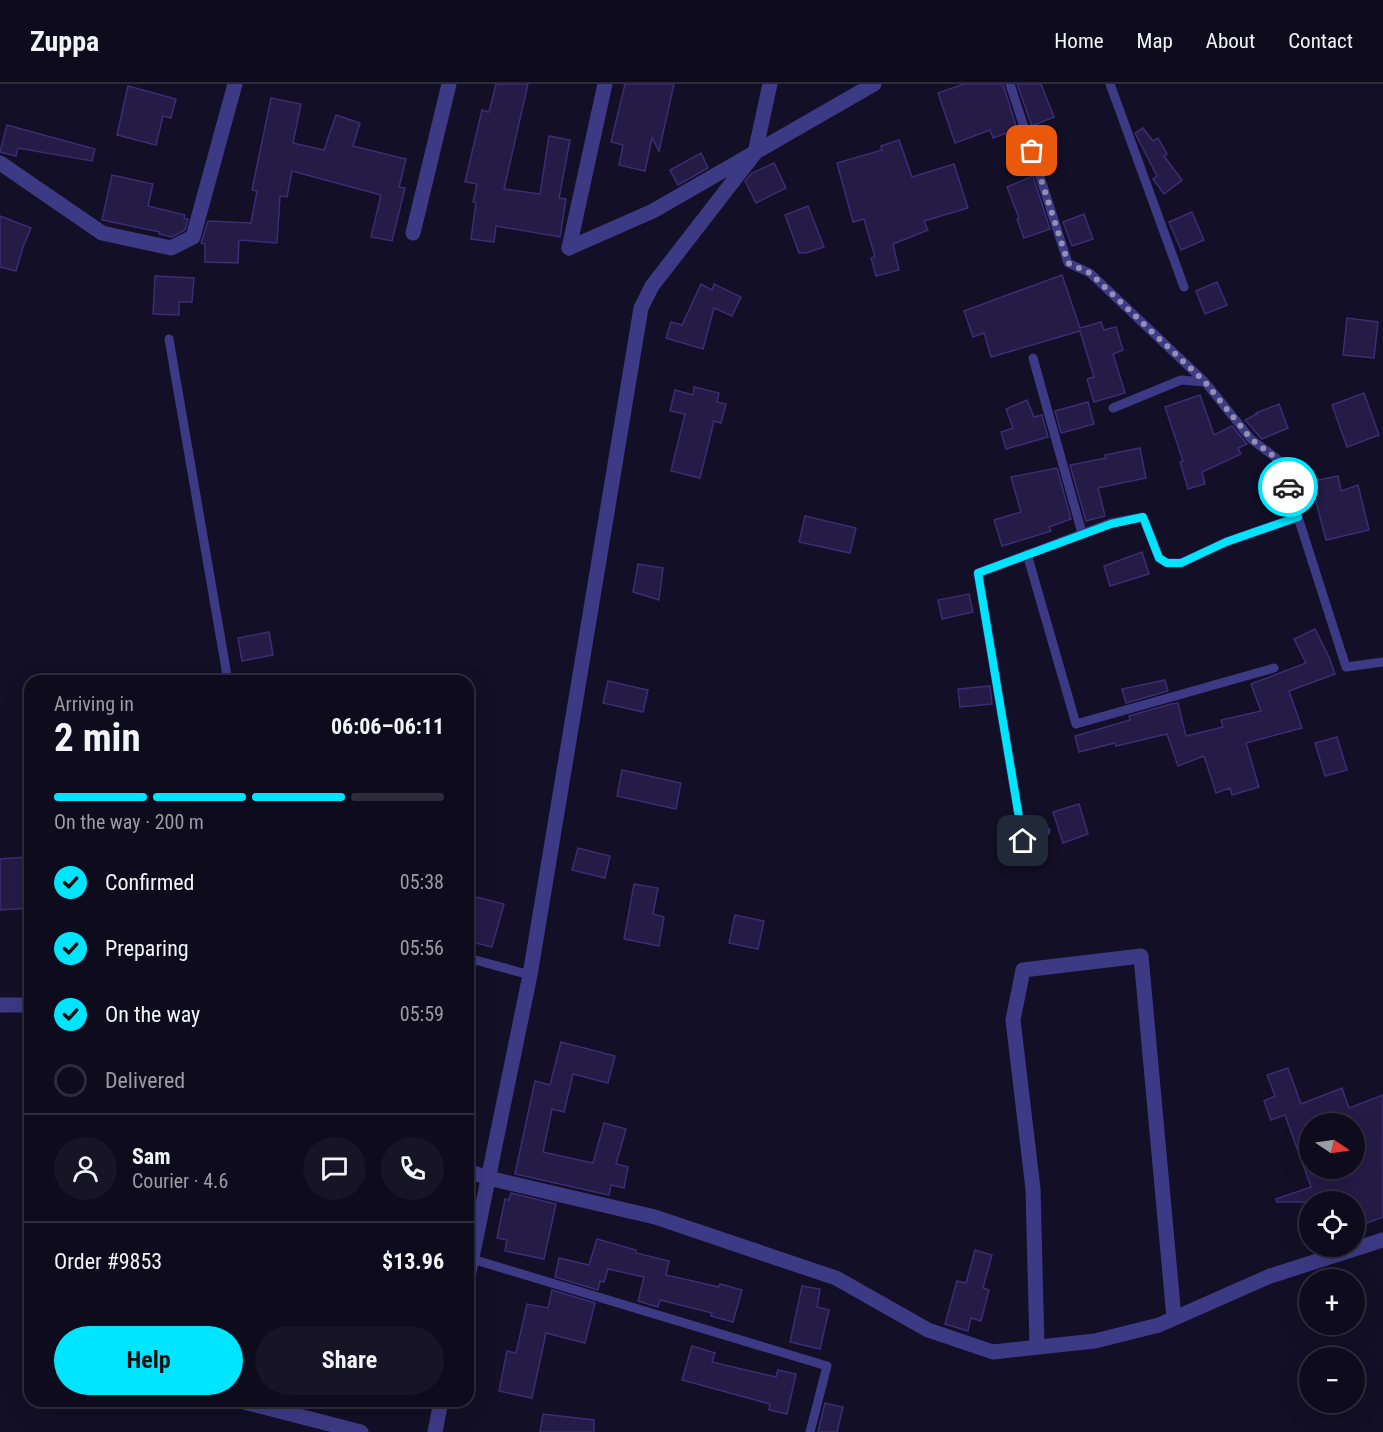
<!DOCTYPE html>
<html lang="en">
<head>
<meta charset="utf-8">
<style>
	body { margin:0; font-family:"Roboto Condensed",sans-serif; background:#171425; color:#f1f3f6; height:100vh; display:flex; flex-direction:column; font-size:22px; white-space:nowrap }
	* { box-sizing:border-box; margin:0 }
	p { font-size:20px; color:#9b9ba3 }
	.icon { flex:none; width:33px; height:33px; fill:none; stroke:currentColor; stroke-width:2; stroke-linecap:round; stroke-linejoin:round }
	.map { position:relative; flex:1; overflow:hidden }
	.details { position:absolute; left:24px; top:591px; width:450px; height:732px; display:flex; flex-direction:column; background:#0e0b1c; border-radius:18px; box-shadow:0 6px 24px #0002,0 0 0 2px #2e2b3b }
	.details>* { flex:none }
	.needle { width:39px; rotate:103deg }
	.tools { position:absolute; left:1299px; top:1029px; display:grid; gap:12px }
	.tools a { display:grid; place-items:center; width:66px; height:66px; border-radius:50%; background:#0e0b1c; box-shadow:0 6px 24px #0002,0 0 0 2px #2e2b3b; font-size:30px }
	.pin { position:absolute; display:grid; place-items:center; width:51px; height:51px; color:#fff; margin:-26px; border-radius:12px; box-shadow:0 3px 9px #0006 }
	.courier { position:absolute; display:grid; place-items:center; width:60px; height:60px; margin:-30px; border:4px solid #00e5ff; border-radius:50%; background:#fff; color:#222; box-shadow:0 2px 8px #0007 }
	.overview em { font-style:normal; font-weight:700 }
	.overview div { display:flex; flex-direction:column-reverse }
	.overview { display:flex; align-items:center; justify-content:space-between; height:102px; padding:0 30px }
	h1 { font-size:39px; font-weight:700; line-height:45px }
	.bar { display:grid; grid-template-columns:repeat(4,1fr); gap:9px 6px; align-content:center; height:72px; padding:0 30px }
	.bar i { height:8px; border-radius:4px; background:#2e2b3b }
	.bar .on { background:#00e5ff }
	.bar p { grid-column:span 4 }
	.line { display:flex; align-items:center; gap:15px; padding:0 30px; border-top:2px solid #2e2b3b }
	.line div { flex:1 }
	.round { display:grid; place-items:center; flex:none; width:63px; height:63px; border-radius:32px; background:#171425 }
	ol { padding:0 30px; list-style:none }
	li { display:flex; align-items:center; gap:18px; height:66px }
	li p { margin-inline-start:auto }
	li .icon { padding:6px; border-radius:50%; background:#00e5ff; color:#111; stroke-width:4 }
	li:last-child { color:#9b9ba3 }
	li i { width:33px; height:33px; border:3px solid #2e2b3b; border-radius:50% }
	.primary-button { display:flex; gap:12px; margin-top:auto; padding:12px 30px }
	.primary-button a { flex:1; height:69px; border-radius:36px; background:#00e5ff; color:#111; font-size:24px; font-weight:700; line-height:69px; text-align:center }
	.primary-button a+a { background:#171425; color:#f1f3f6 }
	header { display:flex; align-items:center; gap:36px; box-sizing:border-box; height:84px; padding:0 30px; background:#0e0b1c; border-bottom:2px solid #2e2b3b }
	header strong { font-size:28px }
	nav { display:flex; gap:33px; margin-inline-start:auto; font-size:21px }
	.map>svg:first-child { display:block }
</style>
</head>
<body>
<header>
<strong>Zuppa</strong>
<nav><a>Home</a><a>Map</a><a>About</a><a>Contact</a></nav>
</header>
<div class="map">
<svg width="1383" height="1348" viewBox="0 0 1383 1348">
	<rect width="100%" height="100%" fill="#130f26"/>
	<g fill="#241b47" stroke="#3b2d73" stroke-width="1.5" fill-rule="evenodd">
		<path d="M496,0H528L504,105L540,110L549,52L570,56L559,114L566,115L560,153L496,142L494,158L471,155L476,118H473L477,100L465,98L482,26L489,28Z"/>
		<path d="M625,0H674L659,67L652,54L645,87L619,81L623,61L611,58Z"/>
		<path d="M964,0H1003L1017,45L993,54L990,46L955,59L938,9Z"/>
		<path d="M1017,0H1041L1054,33L1032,42Z"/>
		<path d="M128,2L176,15L171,34L163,32L156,61L117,51Z"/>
		<path d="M271,14L301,20L293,59L324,66L336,31L360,39L353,62L406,75L399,103L405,104L392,157L371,153L381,111L292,87L287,113L280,112L277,159L239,156L238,179L205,178V160L201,159L208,137L251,139L257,107L252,106Z"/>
		<path d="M7,41L95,65L92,77L18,64L16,72L0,68Z"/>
		<path d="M1143,44L1153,57L1158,54L1167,70L1164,72L1182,96L1164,110L1153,95L1157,92L1135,49Z"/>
		<path d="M899,56L912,93L954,80L968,124L924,137L928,146L893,160L899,186L876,192L871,174L875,173L864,135L853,138L837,79L882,66L881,62Z"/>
		<path d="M701,69L708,84L678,101L670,86Z"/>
		<path d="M774,79L786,104L756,119L745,97L752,89Z"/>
		<path d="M112,91L153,100L148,122L185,131L184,135H188L185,146L172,153L159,150L160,148L102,136Z"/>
		<path d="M1033,92L1050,145L1024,154L1017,135L1019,134L1007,103Z"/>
		<path d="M808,122L824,163L806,169H799L785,131Z"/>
		<path d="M1192,128L1204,156L1181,166L1169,138Z"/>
		<path d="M1084,130L1093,155L1072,162L1063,138Z"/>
		<path d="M0,132L31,144L23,163L16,187L0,183Z"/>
		<path d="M1062,191L1080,244L1101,238L1104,246L1116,243L1123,266L1113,270L1125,309L1094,318L1087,295L1094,293L1080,247L991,273L984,249L973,253L964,227Z"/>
		<path d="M155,192L194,194L192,218H179V231L153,230Z"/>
		<path d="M1217,198L1227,221L1205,230L1196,207Z"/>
		<path d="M701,200L712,206L714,200L741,213L732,232L714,224L703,265L666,254L671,238L682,241Z"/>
		<path d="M1347,234L1378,238L1374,274L1343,271Z"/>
		<path d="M694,303L719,309L717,318L726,320L721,339L714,337L700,394L671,387L685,330L670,327L675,306L693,311Z"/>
		<path d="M1364,309L1379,351L1347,363L1332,321Z"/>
		<path d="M1200,311L1214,351L1232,342L1247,360L1238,364L1241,370L1202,388L1205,400L1188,405L1180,378L1183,377L1165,323Z"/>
		<path d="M1027,316L1034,333L1042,331L1048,353L1006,365L1001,348L1013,344L1006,325Z"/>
		<path d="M1088,318L1094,340L1061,349L1055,327Z"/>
		<path d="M1279,320L1288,344L1262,355L1245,336L1257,330L1256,329Z"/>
		<path d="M1140,364L1146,394L1098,404L1105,432L1086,437L1070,381L1106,374L1105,371Z"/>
		<path d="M1057,384L1071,435L1049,443L1051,447L1002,462L994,436L1021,428L1011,393Z"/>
		<path d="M1338,392L1341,407L1358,401L1369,446L1326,456L1316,418L1312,419L1308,398Z"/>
		<path d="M805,432L856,444L850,469L799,458Z"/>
		<path d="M1142,468L1149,490L1110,502L1104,482Z"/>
		<path d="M638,480L663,484L659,516L633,508Z"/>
		<path d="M969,510L973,528L942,535L938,516Z"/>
		<path d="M1315,545L1329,573L1335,590L1289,607L1302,644L1246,659L1259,703L1232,711L1230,704L1216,709L1204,672L1178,682L1167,650L1116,662L1115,659L1079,668L1075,652L1130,636L1129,632L1171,620L1178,619L1186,652L1223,643L1221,636L1261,627L1251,600L1306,579L1294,555Z"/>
		<path d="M269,548L273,571L242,577L238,554Z"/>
		<path d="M1165,596L1168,607L1126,619L1122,605Z"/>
		<path d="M608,597L648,606L643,628L603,619Z"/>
		<path d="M990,602L992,620L960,623L958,605Z"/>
		<path d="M1337,653L1347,686L1325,692L1315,659Z"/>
		<path d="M622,686L681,699L676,725L617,712Z"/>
		<path d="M1079,720L1088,750L1063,759L1053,728Z"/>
		<path d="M578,764L610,772L605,794L572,786Z"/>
		<path d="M26,773L30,824L0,826V775Z"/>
		<path d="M634,800L658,804L653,830L664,833L659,862L624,855Z"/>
		<path d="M468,811L504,820L492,863L468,857Z"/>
		<path d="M735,831L764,837L758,865L729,859Z"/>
		<path d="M561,958L615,972L608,999L573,990L564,1028L552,1025L543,1068L593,1079L604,1039L626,1045L616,1080L628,1083L624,1104L611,1101L609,1111L515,1090L535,997L550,1001Z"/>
		<path d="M1288,984L1301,1020L1342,1004L1349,1024L1383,1011V1133L1354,1144V1118H1277L1276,1115L1311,1103L1285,1031L1271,1036L1264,1017L1275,1012L1267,991ZM1310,1040H1354V1084H1310Z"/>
		<path d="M511,1109L556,1120L544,1175L505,1167L507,1156L497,1154L505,1115L509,1116Z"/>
		<path d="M597,1155L636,1166V1169L669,1177L666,1191L719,1203L720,1200L742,1206L733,1238L711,1232L712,1229L660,1216L658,1223L638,1217L644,1193L608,1185L604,1198L600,1197L598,1206L555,1193L559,1174L589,1181Z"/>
		<path d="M975,1166L992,1171L983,1204L989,1206L981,1237L971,1234L968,1247L945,1240L957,1197L966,1199Z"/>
		<path d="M802,1202L820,1205L817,1223L829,1226L820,1265L790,1258Z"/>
		<path d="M552,1206L595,1219L585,1259L546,1249L532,1314L499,1307L507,1267L516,1269L527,1220L548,1224Z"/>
		<path d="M692,1262L715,1269L712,1278L776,1293L778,1286L796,1290L787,1330L769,1326L770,1320L682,1296Z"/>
		<path d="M825,1319L843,1323L837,1348H818Z"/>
		<path d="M543,1330L594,1336V1348H540Z"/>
	</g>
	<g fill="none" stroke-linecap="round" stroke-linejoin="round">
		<g stroke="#3d3a85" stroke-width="9">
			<path d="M1010,0L1068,179L1090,189L1205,298"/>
			<path d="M1110,0L1184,203"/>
			<path d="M169,255L228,597"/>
			<path d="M1033,274L1082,449"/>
			<path d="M1113,324L1181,296L1205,298L1251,355L1280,377L1346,583L1383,578"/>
			<path d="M1027,470L1076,640L1274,584"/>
			<path d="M1046,747L1023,757L978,489L1111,439L1143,433L1159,474L1167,479H1181L1226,458L1298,433"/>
			<path d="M468,874L530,891"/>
			<path d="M472,1175L827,1282L810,1348"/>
		</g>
		<g stroke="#3d3a85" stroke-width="15">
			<path d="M0,79L102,149L171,164L193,153L235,0"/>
			<path d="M413,149L449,0"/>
			<path d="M569,164L653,127L874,0"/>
			<path d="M569,164L605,0"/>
			<path d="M0,921H30"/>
			<path d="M468,1087L488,1094L655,1133L836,1194L928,1246L993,1268L1095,1257L1159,1241L1270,1192L1383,1156"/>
			<path d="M468,1193L530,891L641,224L652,202L755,69L770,0"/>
			<path d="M1037,1263L1033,1105L1013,936L1023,886L1141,872L1174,1234"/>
			<path d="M240,1317L361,1348"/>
			<path d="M435,1348L441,1317"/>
		</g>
	</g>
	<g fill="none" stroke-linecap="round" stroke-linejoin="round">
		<path stroke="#948fb3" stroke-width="6" stroke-dasharray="0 10.8" d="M1032,67L1068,179L1090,189L1205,298L1251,355L1280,377L1288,403"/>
		<path stroke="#00e5ff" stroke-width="8" d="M1023,757L978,489L1111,440L1143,433L1159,474L1167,479H1181L1226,458L1298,433L1288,403"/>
	</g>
</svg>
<div class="tools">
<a><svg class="needle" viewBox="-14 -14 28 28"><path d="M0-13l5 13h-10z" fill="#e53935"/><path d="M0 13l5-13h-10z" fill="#9b9ba3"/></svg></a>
<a><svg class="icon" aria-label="locate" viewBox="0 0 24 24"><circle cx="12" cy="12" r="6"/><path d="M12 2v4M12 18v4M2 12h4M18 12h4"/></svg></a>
<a>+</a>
<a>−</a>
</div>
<div class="pin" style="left:1032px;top:67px;background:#ea580c"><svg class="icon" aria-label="bag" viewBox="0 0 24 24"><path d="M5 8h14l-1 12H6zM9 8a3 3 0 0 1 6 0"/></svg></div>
<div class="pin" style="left:1023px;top:757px;background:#1f2937"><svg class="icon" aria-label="home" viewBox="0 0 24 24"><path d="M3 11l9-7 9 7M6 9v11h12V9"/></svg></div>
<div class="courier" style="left:1288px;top:403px"><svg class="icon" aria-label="car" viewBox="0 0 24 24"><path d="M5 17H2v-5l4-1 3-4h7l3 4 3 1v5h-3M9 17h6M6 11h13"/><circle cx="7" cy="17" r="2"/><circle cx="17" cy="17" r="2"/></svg></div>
<section class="details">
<div class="overview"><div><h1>2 min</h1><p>Arriving in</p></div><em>06:06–06:11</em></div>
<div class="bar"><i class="on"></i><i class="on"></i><i class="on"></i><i></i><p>On the way · 200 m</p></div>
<ol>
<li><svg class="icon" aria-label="check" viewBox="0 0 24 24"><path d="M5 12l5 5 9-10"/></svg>Confirmed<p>05:38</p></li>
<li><svg class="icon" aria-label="check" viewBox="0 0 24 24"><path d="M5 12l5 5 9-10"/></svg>Preparing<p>05:56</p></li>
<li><svg class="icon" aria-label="check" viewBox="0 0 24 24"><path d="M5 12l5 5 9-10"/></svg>On the way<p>05:59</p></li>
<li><i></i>Delivered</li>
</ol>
<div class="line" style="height:108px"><a class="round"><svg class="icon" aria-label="person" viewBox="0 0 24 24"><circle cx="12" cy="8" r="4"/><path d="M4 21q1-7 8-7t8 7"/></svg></a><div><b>Sam</b><p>Courier · 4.6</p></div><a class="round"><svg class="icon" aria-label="chat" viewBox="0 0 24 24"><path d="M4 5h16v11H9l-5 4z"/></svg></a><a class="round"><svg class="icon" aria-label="phone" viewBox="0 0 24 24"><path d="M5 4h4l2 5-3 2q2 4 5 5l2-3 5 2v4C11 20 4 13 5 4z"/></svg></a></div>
<div class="line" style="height:78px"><div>Order #9853</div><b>$13.96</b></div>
<div class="primary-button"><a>Help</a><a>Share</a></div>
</section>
</div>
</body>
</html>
